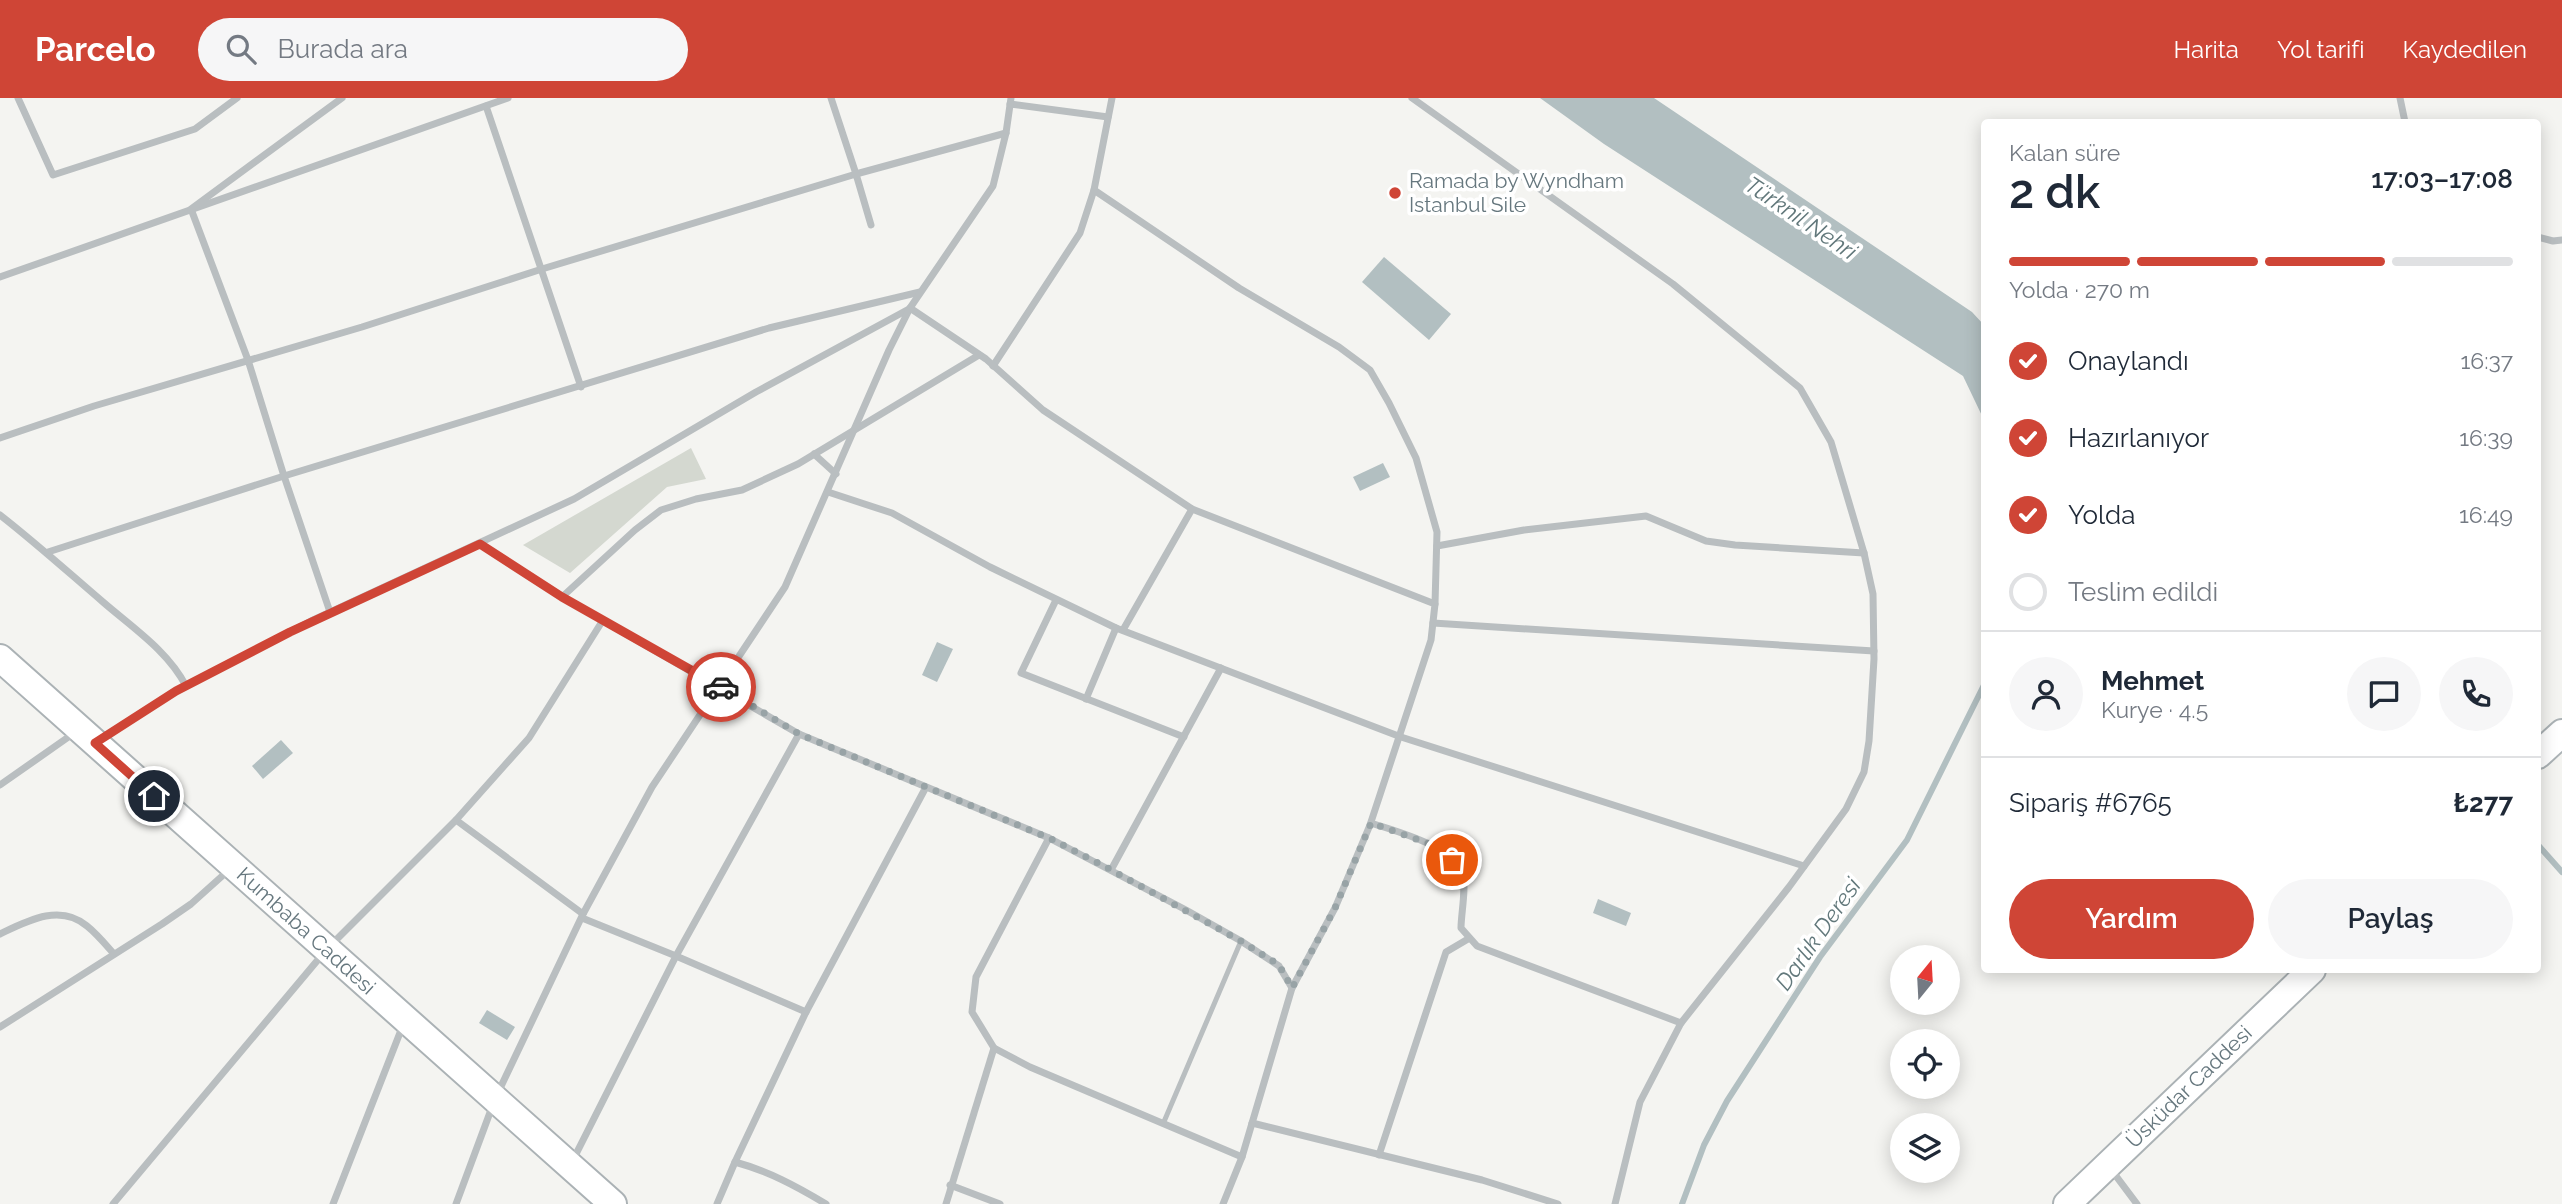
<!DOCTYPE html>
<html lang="tr">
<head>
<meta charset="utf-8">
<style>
	body { margin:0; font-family:Raleway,sans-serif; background:#f6f6f7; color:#1f2937; height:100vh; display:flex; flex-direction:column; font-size:26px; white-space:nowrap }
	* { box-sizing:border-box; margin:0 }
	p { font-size:23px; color:#747a83 }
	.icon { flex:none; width:38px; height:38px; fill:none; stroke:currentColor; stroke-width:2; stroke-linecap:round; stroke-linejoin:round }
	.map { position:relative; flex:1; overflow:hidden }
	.side { position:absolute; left:1981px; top:21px; width:560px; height:854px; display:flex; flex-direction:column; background:#fff; border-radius:7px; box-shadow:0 4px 18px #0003 }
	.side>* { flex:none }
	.needle { width:46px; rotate:18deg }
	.tools { position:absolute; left:1890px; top:847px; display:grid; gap:14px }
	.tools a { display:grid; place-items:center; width:70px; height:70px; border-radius:50%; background:#fff; box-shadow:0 4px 18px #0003; font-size:35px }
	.pin { position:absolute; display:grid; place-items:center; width:60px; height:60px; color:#fff; margin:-30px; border:4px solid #fff; border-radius:50%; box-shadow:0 2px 7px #0007 }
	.courier { position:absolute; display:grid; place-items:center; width:70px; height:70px; margin:-35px; border:5px solid #cf4536; border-radius:50%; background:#fff; color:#222; box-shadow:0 2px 9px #0007 }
	.summary em { font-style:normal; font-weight:600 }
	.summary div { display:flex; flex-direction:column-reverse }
	.summary { display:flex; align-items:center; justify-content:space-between; height:119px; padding:0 28px }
	h1 { font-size:46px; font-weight:600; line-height:52px }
	.bar { display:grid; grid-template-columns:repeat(4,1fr); gap:10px 7px; align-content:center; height:84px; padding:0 28px }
	.bar i { height:9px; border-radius:5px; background:#e0e1e3 }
	.bar .active { background:#cf4536 }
	.bar p { grid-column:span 4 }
	.line { display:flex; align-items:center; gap:18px; padding:0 28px; border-top:2px solid #e0e1e3 }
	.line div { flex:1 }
	.round { display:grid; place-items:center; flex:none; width:74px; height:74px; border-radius:37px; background:#f6f6f7 }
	ol { padding:0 28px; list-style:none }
	li { display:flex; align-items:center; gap:21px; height:77px }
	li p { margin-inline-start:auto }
	li .icon { padding:7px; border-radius:50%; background:#cf4536; color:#fff; stroke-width:4 }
	li:last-child { color:#747a83 }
	li i { width:38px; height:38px; border:4px solid #e0e1e3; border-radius:50% }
	.action { display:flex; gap:14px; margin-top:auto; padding:14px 28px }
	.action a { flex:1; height:80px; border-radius:42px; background:#cf4536; color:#fff; font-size:28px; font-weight:600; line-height:80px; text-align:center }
	.action a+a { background:#f6f6f7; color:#1f2937 }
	header { display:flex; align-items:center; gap:42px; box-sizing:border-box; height:98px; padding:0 35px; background:#cf4536; color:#fff }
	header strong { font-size:33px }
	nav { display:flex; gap:38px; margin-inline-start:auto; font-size:24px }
	.search { width:490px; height:63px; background:#f6f6f7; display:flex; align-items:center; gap:18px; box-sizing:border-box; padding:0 24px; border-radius:38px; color:#747a83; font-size:26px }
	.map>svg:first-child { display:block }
</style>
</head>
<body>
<header>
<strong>Parcelo</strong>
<div class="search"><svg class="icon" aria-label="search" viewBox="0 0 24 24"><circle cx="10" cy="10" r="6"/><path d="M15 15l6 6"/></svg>Burada ara</div>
<nav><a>Harita</a><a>Yol tarifi</a><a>Kaydedilen</a></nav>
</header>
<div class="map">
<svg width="2562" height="1106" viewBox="0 0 2562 1106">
	<rect width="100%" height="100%" fill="#f4f4f1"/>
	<path fill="#d4d8d0" d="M691,350L706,381L667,389L570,475L523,447Z"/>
	<g fill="#b2bfc1">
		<path d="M1540,0H1654L1972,214L1984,227V322L1963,278L1604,46Z"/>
		<path d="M1384,159L1451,216L1429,242L1362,184Z"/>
		<path d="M1383,365L1390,379L1360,393L1353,379Z"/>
		<path d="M937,544L953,551L937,584L922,577Z"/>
		<path d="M281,642L293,655L263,681L252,668Z"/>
		<path d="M1598,801L1631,815L1626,828L1593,815Z"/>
		<path d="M487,912L515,929L507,942L479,925Z"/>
	</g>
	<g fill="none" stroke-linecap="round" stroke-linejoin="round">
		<g stroke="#b2bfc1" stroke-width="6">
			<path d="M2538,747L2562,774"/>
			<path d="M1682,1106L1704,1047L1727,1003L1820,859L1907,742L1984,587"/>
		</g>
		<g stroke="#abb2b5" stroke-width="30">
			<g id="secondary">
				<path d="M0,560L613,1106"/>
				<path d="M2538,657L2562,635"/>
				<path d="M2067,1106L2312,872"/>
			</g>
		</g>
		<path stroke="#b9bec0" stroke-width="5" d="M1163,1026L1241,843"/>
		<g stroke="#b9bec0" stroke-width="7">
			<path d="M18,0L53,77L195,31L237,0"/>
			<path d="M831,0L856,76L1006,35"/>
			<path d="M1412,0L1673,186L1800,290L1831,344L1864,455L1873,496L1874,561L1869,643L1864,674L1846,711L1789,789L1681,925L1640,1004L1615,1106"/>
			<path d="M2400,0L2405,24"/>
			<path d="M1010,6L1108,19"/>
			<path d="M486,8L581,289"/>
			<path d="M1094,92L1239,190L1339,249L1370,272L1389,305L1416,360L1437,434L1435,506"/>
			<path d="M2538,139L2553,143L2562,142"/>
			<path d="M0,179L508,0"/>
			<path d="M993,268L1080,135L1094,92L1112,0"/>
			<path d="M0,340L94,308L362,229L542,171L856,76L871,127"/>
			<path d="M814,356L836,376"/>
			<path d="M828,394L892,415L990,469L1116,530L1401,639L1804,768"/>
			<path d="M0,417C36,445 69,475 103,504C133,530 168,553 186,588"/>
			<path d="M480,446L562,499L799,636L1049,740L1186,812L1241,843L1279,868L1292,890L1335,810L1370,727L1431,542L1435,506L1192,411L1043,312L986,261L910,210"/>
			<path d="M1437,448L1524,432L1646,418L1706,443L1735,447L1864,455"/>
			<path d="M48,454L284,378L769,230L920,194"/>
			<path d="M562,499L635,432L661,412L696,401L742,392L798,366L979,257"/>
			<path d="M1056,502L1021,575L1184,639"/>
			<path d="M330,514L284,378L248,262L191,111L342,0"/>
			<path d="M1433,525L1874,553"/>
			<path d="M1123,532L1192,411"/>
			<path d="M1086,601L1116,530"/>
			<path d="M799,636L676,858L806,914"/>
			<path d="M99,642L176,593L311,523L574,401L756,294L909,211"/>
			<path d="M0,687L77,633"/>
			<path d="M456,722L583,816"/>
			<path d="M1371,725C1398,734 1450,747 1462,775C1467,787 1461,816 1461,830L1477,848L1681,925"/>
			<path d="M1049,740L976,879L972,914L994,950L1030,969L1242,1059"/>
			<path d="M1111,772L1221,570"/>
			<path d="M0,836C27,823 60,805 87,828C97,836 106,847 114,856"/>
			<path d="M0,929L162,826L191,806L230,771"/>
			<path d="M1252,1025L1482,1082L1558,1106"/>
			<path d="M1379,1057L1446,854L1468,841"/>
			<path d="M572,1064L676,858L582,820"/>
			<path d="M735,1064L806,914L926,689"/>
			<path d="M2110,1070L2137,1106"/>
			<path d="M950,1087L1000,1106"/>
			<path d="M113,1106L327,851L456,722L529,640L603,522"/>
			<path d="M333,1106L403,927"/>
			<path d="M456,1106L495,1001L583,816L652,689L785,489L889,252L910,210L993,88L1006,35L1011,0"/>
			<path d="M717,1106L735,1064C768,1073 796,1088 826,1106"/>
			<path d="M946,1106L994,950"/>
			<path d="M1223,1106L1242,1059L1292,890"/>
		</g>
		<use href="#secondary" stroke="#fff" stroke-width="26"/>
	</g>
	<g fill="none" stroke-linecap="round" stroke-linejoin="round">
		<path stroke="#98a3a6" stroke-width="7" stroke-dasharray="0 12.6" d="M721,589L799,636L1049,740L1104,768L1241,843L1279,867L1292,890L1335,810L1371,725L1430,746L1452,762"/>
		<path stroke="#cf4536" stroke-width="9" d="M154,698L95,645L176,593L290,534L480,446L562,499L721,589"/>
	</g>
	<circle fill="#cf4536" stroke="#fff" stroke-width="2.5" cx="1395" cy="95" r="7"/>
	<g text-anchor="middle" stroke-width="7" stroke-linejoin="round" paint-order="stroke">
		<g font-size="21" fill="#66777e" stroke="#fff" text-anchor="start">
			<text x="1409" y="90">Ramada by Wyndham<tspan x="1409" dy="24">Istanbul Sile</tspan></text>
		</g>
		<g font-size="21" fill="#66777e" stroke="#fff">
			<text transform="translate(306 833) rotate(42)" y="7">Kumbaba Caddesi</text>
			<text transform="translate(2189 989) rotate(-44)" y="7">Üsküdar Caddesi</text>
		</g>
		<g font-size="23" font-style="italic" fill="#62787b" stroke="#fff">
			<text transform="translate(1801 120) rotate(34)" y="8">Türknil Nehri</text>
			<text transform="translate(1818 836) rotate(-55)" y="8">Darlık Deresi</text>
		</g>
	</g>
</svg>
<div class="tools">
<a><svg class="needle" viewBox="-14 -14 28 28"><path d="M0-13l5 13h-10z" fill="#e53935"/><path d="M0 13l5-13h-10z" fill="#747a83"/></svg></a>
<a><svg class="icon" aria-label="locate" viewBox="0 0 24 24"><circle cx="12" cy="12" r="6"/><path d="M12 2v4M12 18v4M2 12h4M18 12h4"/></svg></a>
<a><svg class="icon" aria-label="layers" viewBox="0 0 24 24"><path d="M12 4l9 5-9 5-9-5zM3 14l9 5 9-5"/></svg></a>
</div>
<div class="pin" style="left:1452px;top:762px;background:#ea580c"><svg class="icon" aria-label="bag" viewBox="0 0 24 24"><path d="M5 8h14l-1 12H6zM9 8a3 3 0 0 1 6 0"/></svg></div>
<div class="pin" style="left:154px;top:698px;background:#1f2937"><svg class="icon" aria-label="home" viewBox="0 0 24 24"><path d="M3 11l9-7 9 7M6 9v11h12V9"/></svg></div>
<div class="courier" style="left:721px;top:589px"><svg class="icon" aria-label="car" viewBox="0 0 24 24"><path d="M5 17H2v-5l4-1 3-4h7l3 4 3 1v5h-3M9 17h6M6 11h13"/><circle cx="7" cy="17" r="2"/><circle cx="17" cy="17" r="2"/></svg></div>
<section class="side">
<div class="summary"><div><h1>2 dk</h1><p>Kalan süre</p></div><em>17:03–17:08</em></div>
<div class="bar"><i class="active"></i><i class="active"></i><i class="active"></i><i></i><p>Yolda · 270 m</p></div>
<ol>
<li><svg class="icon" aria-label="check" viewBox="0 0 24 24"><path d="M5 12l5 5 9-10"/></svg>Onaylandı<p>16:37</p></li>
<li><svg class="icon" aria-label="check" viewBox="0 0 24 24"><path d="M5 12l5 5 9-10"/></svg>Hazırlanıyor<p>16:39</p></li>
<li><svg class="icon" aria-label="check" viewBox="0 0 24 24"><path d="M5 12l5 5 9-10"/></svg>Yolda<p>16:49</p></li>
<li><i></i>Teslim edildi</li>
</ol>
<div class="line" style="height:126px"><a class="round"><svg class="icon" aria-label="person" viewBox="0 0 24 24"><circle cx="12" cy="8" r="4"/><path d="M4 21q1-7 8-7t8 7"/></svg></a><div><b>Mehmet</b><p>Kurye · 4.5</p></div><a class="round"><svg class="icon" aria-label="chat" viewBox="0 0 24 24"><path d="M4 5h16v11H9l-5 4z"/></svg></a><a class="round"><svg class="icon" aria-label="phone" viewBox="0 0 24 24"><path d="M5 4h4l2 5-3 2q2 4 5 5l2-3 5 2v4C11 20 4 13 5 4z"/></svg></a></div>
<div class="line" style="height:91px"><div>Sipariş #6765</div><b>₺277</b></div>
<div class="action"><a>Yardım</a><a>Paylaş</a></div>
</section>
</div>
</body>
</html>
